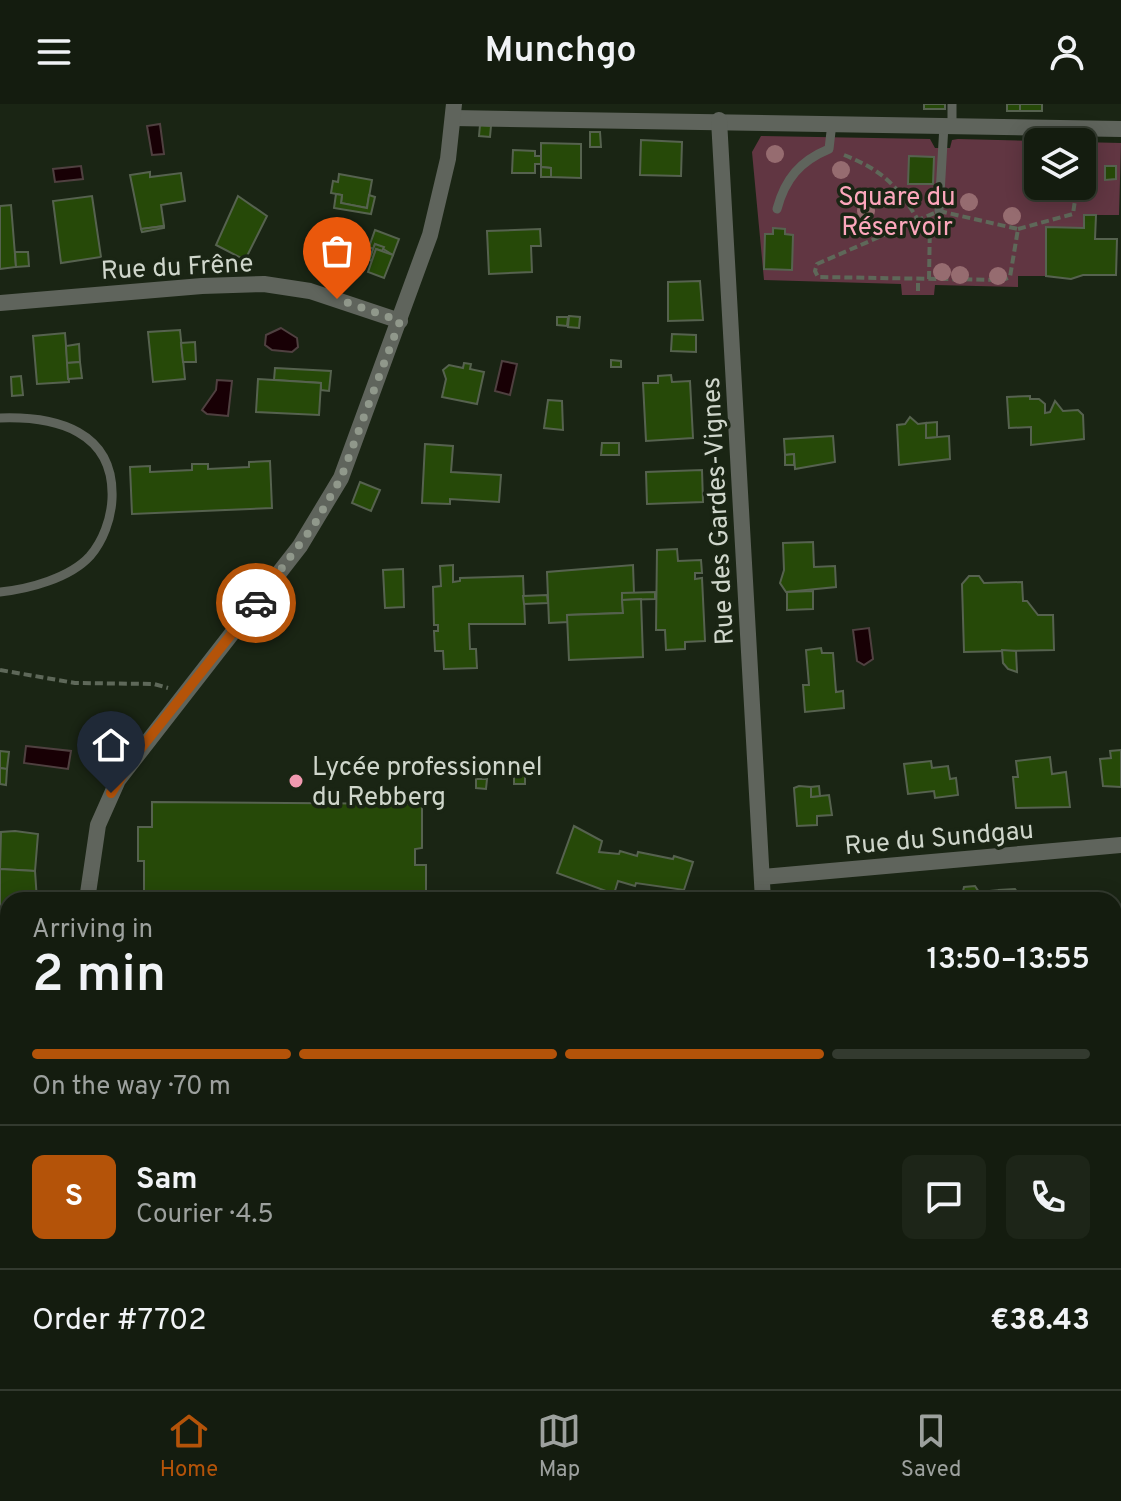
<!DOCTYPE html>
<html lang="en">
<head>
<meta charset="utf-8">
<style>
	body { margin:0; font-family:Overpass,sans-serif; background:#1d2518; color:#f1f3f6; height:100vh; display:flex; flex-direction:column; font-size:30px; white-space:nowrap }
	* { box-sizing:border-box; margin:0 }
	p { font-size:26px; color:#9da19e }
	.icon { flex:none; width:44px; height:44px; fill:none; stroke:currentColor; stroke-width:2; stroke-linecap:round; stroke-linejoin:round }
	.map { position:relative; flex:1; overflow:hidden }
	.panel { position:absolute; left:0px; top:788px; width:1122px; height:498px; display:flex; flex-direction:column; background:#141c0f; border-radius:24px 24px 0 0; box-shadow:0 4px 20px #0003,0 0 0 2px #333a2f }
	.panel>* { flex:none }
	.fabs { position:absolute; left:1024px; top:24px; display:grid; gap:16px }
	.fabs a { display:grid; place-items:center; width:72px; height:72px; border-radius:12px; background:#141c0f; box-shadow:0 4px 20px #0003,0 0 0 2px #333a2f; font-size:40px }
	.pin { position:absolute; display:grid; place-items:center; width:68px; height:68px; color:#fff; margin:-82px -34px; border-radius:50% 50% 50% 0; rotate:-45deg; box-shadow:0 0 8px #0007 }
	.pin .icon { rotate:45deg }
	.courier { position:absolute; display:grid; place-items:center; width:80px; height:80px; margin:-40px; border:6px solid #b45309; border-radius:50%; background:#fff; color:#222; box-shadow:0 2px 10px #0007 }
	.overview em { font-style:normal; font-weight:600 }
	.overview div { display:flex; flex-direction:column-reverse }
	.overview { display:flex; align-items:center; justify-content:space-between; height:136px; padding:0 32px }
	h1 { font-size:52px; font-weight:600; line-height:60px }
	.bar { display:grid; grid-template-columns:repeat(4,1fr); gap:12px 8px; align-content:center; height:96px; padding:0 32px }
	.bar i { height:10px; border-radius:6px; background:#333a2f }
	.bar .active { background:#b45309 }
	.bar p { grid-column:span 4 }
	.line { display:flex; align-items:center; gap:20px; padding:0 32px; border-top:2px solid #333a2f }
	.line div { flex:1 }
	.round { display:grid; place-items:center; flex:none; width:84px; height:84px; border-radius:12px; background:#1d2518 }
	header { display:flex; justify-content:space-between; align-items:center; height:104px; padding:0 32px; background:#141c0f; font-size:36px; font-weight:600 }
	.tab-bar { display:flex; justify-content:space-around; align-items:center; height:112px; border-top:2px solid #333a2f; background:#141c0f; font-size:22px; color:#9da19e }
	.tab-bar a { display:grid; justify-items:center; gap:4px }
	.tab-bar .active { color:#b45309 }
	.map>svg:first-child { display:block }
</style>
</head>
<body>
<header><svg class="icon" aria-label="menu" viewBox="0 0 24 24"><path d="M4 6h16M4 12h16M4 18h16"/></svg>Munchgo<svg class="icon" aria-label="person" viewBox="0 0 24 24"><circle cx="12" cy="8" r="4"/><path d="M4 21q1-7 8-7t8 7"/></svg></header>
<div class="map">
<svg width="1121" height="1285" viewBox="0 0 1121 1285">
	<rect width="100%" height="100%" fill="#1a2514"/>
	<path fill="#613642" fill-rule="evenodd" d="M761,32L930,35L935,44H950L952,36L958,35L1121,39L1119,111H1085L1084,124L1047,123L1046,172H1018V183L935,181L934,191H902L901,180L764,176L752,48ZM1038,38H1082V82H1038Z"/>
	<g fill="#180005" stroke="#4f4040" stroke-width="2">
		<path d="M160,20L164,50L152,51L147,22Z"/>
		<path d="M81,62L83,75L55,78L53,65Z"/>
		<path d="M281,224L297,234L298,243L292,248L272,246L265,241L266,231Z"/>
		<path d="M502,257L517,260L510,291L495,287Z"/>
		<path d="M217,276L232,277L228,312L207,310L202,306L216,286Z"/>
		<path d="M869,524L873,555L864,561L857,557L853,526Z"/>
		<path d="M26,642L71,647L68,665L24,659Z"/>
	</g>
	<g fill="#264908" stroke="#56624f" stroke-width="2">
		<rect x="924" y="0" width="21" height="5"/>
		<rect x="1007" y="0" width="13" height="7"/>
		<rect x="1020" y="0" width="22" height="7"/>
		<path d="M480,21L491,22L490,33L479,32Z"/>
		<path d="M590,28H600L601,43H590Z"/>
		<path d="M641,36L682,38L681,72L640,71Z"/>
		<path d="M541,39L581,40V74L551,73V64L541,63Z"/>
		<path d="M513,46L535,47V52H541V60H535V69H512Z"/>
		<path d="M909,52L934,53L933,80H908Z"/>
		<path d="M1105,62H1116V75L1105,76Z"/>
		<path d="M541,63L551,64V73H541Z"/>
		<path d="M150,68V73L181,69L185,97L161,101L164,122L141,125L130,71Z"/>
		<path d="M339,70L372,76L367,104L341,99L342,91L331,89L333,77L338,78Z"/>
		<path d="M336,90L342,91L341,99L367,104L369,91L375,93L371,110L334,104Z"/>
		<path d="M92,92L101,153L61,159L53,97Z"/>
		<path d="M238,92L267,112L245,156L216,141Z"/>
		<path d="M11,101L16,163L0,165V102Z"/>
		<path d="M1084,111H1096L1095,135H1117L1116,171H1083L1071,175L1046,172V123L1084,124Z"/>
		<path d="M164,122V124L142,128L141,125Z"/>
		<path d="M773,124L785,125V130L793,131L792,166L764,165L765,130H773Z"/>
		<path d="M540,125L541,142H531L532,168L489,170L487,127Z"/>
		<path d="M375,126L399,135L393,151L375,140L373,145L369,143Z"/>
		<path d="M375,140L384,143L382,147L376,145L372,157L369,156Z"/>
		<path d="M376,145L393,151L384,174L368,168Z"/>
		<path d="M15,148H28L29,162L16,163Z"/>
		<path d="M700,177L703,216L668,217V178Z"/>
		<path d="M569,212L580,213L579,224L568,223Z"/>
		<path d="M557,213H568L567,222L557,221Z"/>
		<path d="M180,226L185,275L153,278L148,228Z"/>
		<path d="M65,229L69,278L37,280L33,232Z"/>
		<path d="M672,230L696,231V248L671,247Z"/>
		<path d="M195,238L196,258H183L181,239Z"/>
		<path d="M79,240L80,258L67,259L66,242Z"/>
		<path d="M611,256L621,257V263H611Z"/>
		<path d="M80,258L82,274L68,275L67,259Z"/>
		<path d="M464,259L471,260L470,265L484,268L477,300L442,293L446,275L443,266L449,261L463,264Z"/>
		<path d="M275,264L331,267L329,287L321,286V279L274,276Z"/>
		<path d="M671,271L672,278L690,277L693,334L646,337L643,279H658V272Z"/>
		<path d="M21,272L23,291L12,292L11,273Z"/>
		<path d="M258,275L321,279L319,311L256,308Z"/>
		<path d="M1030,292V295H1039L1045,300V309L1050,308L1055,297L1063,307L1078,306L1083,311L1084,335L1031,341V323L1009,324L1007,293Z"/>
		<path d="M548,296L562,297L563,326L544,324Z"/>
		<path d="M910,313L918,320L926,319V334L949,332L950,355L899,361L897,321L905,320Z"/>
		<path d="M937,318V333L926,334V319Z"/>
		<path d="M833,332L835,358L795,365L794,350L785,351L784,335Z"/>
		<path d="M602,339H619V351H601Z"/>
		<path d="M425,340L453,342L451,368L501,371L499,398L450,395V400L422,399Z"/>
		<path d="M794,350V361H785V351Z"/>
		<path d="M270,357L272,404L132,410L130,363L150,362V368L192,366V360H208V365L249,363V358Z"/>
		<path d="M702,366L703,398L647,400L646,368Z"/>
		<path d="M360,378L380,386L371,407L352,399Z"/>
		<path d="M813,438L814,463L835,462L836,483L786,488L780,479L784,466L783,439Z"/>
		<path d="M677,445L678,457L701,456L702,469H695V475L702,474L705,537L685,538V545L666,546L665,526H656L657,446Z"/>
		<path d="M453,461V478L460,477V474L523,472L525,520H469L470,545H476L477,564L444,565L443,547H435L434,527H438V521H434L433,483L441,482L440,462Z"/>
		<path d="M633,461L634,489H622L623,509L567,511L568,518L549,519L547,468Z"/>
		<path d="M403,465L404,503L385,504L383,466Z"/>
		<path d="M969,472H979L984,479L1022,478L1023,497H1027L1038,511H1053L1054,546L964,548L962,480Z"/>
		<path d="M813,487V505L787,506V488Z"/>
		<path d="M655,488V495L622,496V489Z"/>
		<path d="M547,491L548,499L524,500L523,492Z"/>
		<path d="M641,495L643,553L569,556L567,511L623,509L622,496Z"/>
		<path d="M821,544L822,549H833L836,588L843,587L844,604L805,608L803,581H809L806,546Z"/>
		<path d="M1002,546L1016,547L1017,568L1008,565L1003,559Z"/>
		<path d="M1121,646V683L1103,682L1100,655L1111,654L1110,647Z"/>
		<path d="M0,647L9,648L7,665L0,664Z"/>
		<path d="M1050,653L1052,670L1066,668L1070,703L1016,704L1013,673H1018L1016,657Z"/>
		<path d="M931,657L932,664L948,662L950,675L956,674L958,691L935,694L934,687L908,690L904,660Z"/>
		<path d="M0,664L7,665L6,681L0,680Z"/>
		<rect x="514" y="671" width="11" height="9"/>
		<path d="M476,675H487L486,685L476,684Z"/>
		<path d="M799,682L811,683V693L829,691L832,711L817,712V721L797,722L794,684Z"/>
		<path d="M819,682L820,692L811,693V683Z"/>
		<path d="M152,698L422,700V744L415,745V761H426V796H144V757H138V723H152Z"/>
		<path d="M574,722L602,737L599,748L619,750L620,747L637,752L638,748L673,755L674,752L693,758L684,786L636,779L635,782L618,777L614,790L557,769Z"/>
		<path d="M15,727L38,730L35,767L0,765L1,728Z"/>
		<path d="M0,765L35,767L37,796H8V802L0,801Z"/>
		<path d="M975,782L979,788L999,786L1000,796H961L964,783Z"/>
		<path d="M1015,785L1020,792L1051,789L1056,796H1000L999,786Z"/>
		<path d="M2,826H8V868L0,867Z"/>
		<path d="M0,867L8,868V910L0,909Z"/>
		<path d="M0,931L8,932V969H0Z"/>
		<path d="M0,969H8L6,1016L0,1015Z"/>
		<rect x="0" y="1051" width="8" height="48"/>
		<rect x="1114" y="1124" width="7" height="49"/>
		<path d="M0,1158L8,1159V1203H0Z"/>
		<path d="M0,1203H8V1231L0,1249Z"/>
		<rect x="581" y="1278" width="18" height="7"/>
		<path d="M719,1278H774L773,1285L719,1282Z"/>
		<rect x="870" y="1278" width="54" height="7"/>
	</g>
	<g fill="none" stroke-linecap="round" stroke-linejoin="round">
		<g stroke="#5e6859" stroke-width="4" stroke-dasharray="8 4" stroke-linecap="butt">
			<path d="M844,51C882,66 897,81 918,116"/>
			<path d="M939,107L1018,125L1010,173L1003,176L818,173L815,167L817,160Z"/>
			<path d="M1018,125L1073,110L1077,82"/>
			<path d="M929,175L930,118"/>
			<path d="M918,187V176"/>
			<path d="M0,566L75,579L154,580L168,584"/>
		</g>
		<g stroke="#5f645c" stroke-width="9">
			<path d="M952,21V0"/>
			<path d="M777,105C785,75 800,57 829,45L832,19"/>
			<path d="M939,107L944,21"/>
			<path d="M0,314C56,312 115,327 112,395C111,415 103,437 90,452C70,474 29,485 0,488"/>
		</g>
		<g stroke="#5f645c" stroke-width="16">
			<path d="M453,14L1121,25"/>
			<path d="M719,16L763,796"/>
			<path d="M0,199L202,182L264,180L310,187L400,217"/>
			<path d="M762,773L1121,741"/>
			<path d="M87,796L98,721L118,676L300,442L341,374L430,131L448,55L454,0"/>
			<path d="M1114,1045L1121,1043"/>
			<path d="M0,1143L8,1144"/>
			<path d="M2,1285L8,1272"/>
			<path d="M690,1285V1278"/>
		</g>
	</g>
	<g fill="#966c70">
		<circle cx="775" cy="50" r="9"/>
		<circle cx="841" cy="66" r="9"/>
		<circle cx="969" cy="98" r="9"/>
		<circle cx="866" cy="107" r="9"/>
		<circle cx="1012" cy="112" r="9"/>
		<circle cx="942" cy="168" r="9"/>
		<circle cx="960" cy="171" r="9"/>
		<circle cx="998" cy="172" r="9"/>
	</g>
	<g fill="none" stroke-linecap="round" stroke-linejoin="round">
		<path stroke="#90988b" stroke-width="8" stroke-dasharray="0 14.4" d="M256,499L314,421L341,374L400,217L337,195"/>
		<path stroke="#b45309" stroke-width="10" d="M111,689L134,653L256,499"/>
	</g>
	<circle fill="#f19ab0" stroke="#1a2514" stroke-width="3" cx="296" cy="677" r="8"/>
	<g text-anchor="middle" stroke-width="7" stroke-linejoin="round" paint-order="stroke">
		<g font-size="26" fill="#fca7bc" stroke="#1a2514">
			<text x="897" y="101">Square du<tspan x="897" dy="30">Réservoir</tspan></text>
		</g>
		<g font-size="26" fill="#cfd6cb" stroke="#1a2514">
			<text transform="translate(177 162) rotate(-3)" y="9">Rue du Frêne</text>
			<text transform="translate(717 407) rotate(-93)" y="9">Rue des Gardes-Vignes</text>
			<text transform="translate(939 733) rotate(-5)" y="9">Rue du Sundgau</text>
		</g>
		<g font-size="26" fill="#cfd6cb" stroke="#1a2514" text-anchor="start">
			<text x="312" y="671">Lycée professionnel<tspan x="312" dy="30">du Rebberg</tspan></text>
		</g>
	</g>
</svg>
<div class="fabs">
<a><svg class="icon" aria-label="layers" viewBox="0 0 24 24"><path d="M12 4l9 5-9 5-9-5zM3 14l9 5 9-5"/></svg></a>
</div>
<div class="pin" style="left:337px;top:195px;background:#ea580c"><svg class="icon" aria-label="bag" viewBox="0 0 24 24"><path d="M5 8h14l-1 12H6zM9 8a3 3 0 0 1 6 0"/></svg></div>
<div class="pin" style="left:111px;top:689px;background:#1f2937"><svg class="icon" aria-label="home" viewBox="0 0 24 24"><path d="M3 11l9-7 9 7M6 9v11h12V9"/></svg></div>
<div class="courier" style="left:256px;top:499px"><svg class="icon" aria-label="car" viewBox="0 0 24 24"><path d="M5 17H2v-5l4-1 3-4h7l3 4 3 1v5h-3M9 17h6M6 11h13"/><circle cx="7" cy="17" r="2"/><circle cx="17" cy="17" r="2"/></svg></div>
<section class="panel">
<div class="overview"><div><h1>2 min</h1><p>Arriving in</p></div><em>13:50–13:55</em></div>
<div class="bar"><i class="active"></i><i class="active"></i><i class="active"></i><i></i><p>On the way · 70 m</p></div>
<div class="line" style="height:144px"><b class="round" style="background:#b45309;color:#fff">S</b><div><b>Sam</b><p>Courier · 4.5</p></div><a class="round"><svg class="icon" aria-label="chat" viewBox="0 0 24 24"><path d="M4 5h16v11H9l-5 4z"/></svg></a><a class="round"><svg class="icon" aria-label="phone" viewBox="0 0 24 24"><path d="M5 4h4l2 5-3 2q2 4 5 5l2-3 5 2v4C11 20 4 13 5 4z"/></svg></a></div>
<div class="line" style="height:104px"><div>Order #7702</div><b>€38.43</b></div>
</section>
</div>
<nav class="tab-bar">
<a class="active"><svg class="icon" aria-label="home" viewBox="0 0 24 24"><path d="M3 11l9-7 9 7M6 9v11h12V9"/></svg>Home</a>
<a><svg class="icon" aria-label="map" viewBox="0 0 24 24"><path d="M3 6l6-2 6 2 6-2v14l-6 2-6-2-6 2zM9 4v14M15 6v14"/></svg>Map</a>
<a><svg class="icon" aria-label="saved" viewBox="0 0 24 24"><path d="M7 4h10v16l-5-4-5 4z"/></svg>Saved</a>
</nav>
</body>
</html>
